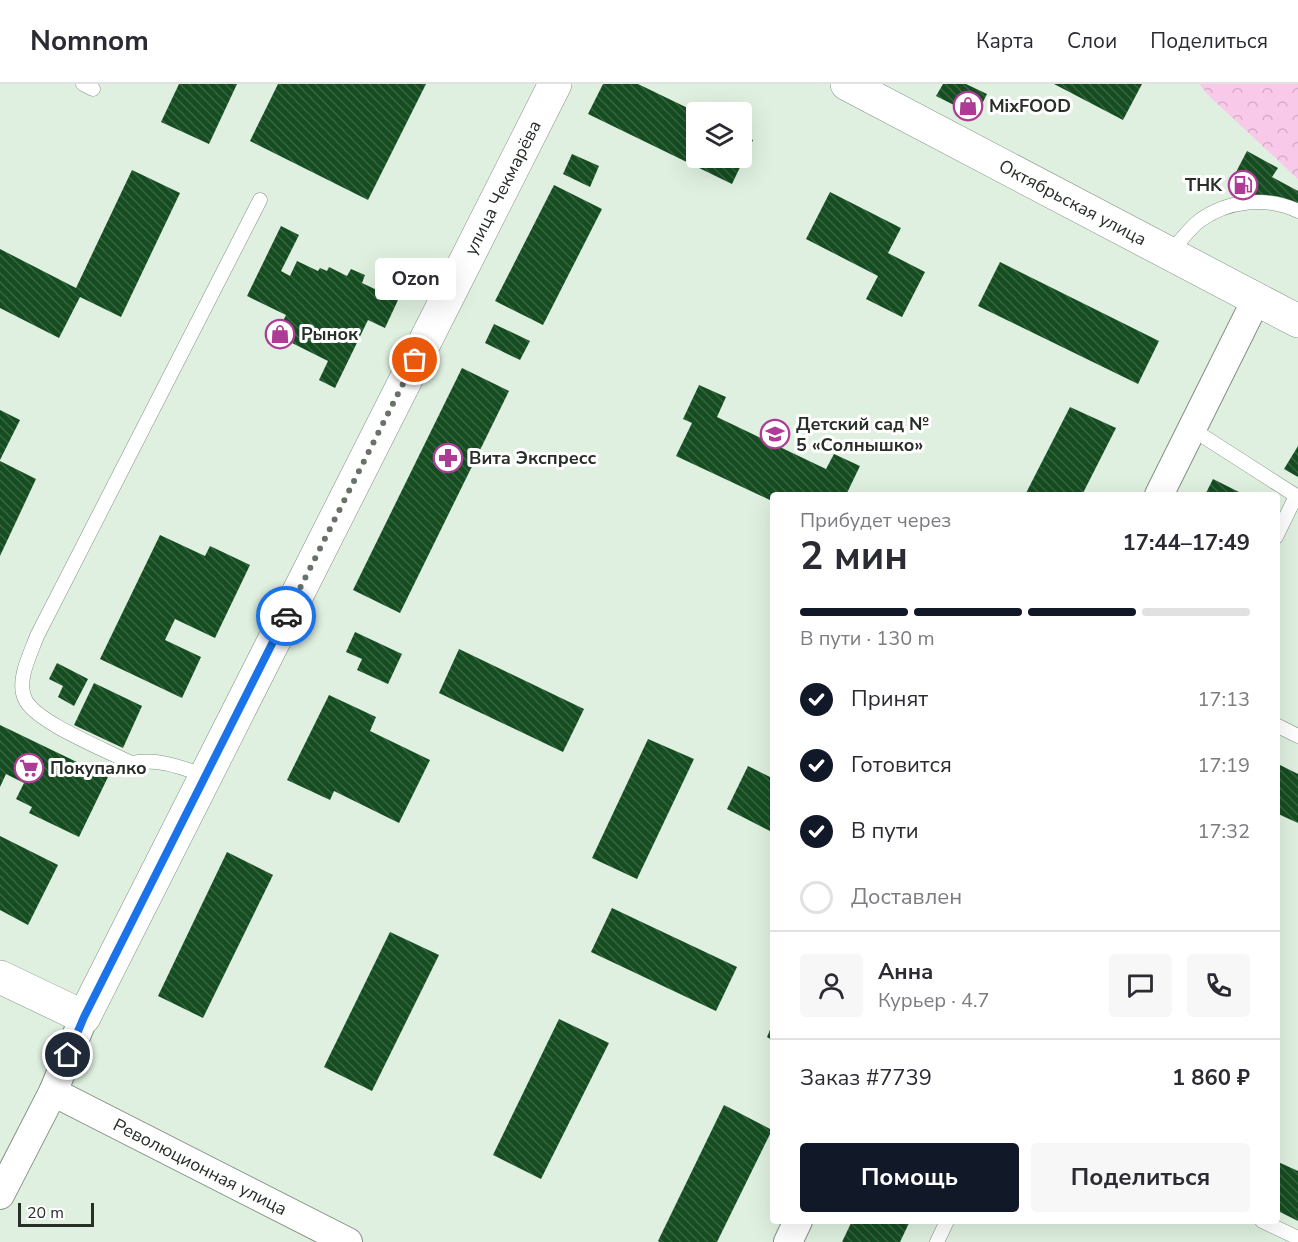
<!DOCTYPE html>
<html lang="ru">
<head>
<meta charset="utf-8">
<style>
	body { margin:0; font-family:"Nunito Sans",sans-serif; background:#f7f7f7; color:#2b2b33; height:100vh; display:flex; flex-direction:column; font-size:22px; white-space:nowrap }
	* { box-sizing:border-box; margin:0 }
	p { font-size:20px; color:#7c7c81 }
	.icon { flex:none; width:33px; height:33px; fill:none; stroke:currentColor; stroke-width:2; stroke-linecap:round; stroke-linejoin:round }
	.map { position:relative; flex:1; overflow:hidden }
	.drawer { position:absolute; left:770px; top:408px; width:510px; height:732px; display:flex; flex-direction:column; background:#fff; border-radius:6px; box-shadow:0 6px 24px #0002 }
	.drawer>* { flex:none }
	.tools { position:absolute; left:686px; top:18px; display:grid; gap:12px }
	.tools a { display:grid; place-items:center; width:66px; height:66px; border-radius:6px; background:#fff; box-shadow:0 6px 24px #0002; font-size:30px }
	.scale { position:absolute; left:18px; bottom:15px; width:76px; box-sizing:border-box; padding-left:6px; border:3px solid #282e28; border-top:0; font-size:16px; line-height:21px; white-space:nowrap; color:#282e28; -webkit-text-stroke:4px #fff; paint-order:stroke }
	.pin { position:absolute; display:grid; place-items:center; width:51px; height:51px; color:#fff; margin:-26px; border:3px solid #fff; border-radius:50%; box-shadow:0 2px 6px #0007 }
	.courier { position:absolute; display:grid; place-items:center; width:60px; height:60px; margin:-30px; border:4px solid #1a73e8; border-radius:50%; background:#fff; color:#222; box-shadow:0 2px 8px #0007 }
	.bubble { position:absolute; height:42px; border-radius:6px; background:#fff; box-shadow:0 6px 24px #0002; font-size:20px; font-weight:700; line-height:42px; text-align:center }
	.summary em { font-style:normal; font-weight:700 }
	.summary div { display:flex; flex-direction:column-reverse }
	.summary { display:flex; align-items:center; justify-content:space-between; height:102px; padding:0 30px }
	h1 { font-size:39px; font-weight:700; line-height:45px }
	.bar { display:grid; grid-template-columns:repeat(4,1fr); gap:9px 6px; align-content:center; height:72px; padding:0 30px }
	.bar i { height:8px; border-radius:4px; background:#e1e1e2 }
	.bar .current { background:#111827 }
	.bar p { grid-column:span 4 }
	.line { display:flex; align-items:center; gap:15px; padding:0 30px; border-top:2px solid #e1e1e2 }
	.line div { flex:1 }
	.round { display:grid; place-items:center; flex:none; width:63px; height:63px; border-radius:6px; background:#f7f7f7 }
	ol { padding:0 30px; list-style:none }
	li { display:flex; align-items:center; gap:18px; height:66px }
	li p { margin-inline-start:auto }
	li .icon { padding:6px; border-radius:50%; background:#111827; color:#fff; stroke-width:4 }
	li:last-child { color:#7c7c81 }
	li i { width:33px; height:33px; border:3px solid #e1e1e2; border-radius:50% }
	.action { display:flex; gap:12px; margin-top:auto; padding:12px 30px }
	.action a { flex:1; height:69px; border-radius:6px; background:#111827; color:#fff; font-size:24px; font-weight:700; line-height:69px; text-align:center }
	.action a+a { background:#f7f7f7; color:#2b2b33 }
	header { display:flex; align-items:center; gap:36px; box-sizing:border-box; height:84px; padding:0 30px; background:#fff; border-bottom:2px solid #e1e1e2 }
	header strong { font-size:28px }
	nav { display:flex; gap:33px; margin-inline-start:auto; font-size:21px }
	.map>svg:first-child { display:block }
</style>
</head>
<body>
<header>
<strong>Nomnom</strong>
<nav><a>Карта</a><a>Слои</a><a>Поделиться</a></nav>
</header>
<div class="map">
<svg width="1298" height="1158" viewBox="0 0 1298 1158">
	<defs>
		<pattern id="forest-crowns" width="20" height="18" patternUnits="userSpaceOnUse" patternTransform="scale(1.5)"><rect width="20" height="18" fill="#f9c9ea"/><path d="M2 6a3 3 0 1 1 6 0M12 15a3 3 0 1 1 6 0" fill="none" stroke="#d5adc9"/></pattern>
		<pattern id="building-back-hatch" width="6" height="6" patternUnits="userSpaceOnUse" patternTransform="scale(1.5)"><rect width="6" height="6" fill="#154d21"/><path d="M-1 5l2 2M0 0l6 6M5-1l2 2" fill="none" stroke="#376440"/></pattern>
	</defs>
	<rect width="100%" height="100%" fill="#dff0e0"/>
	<path fill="url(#forest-crowns)" d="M1199,0H1298V95L1208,11Z"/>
	<g fill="url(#building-back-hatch)">
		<path d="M179,0H237L209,60L161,38Z"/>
		<path d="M278,0H426L368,116L250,57Z"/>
		<path d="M603,0H638L696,28V74H741V50L753,56L732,100L588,30Z"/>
		<path d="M943,0H966L987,10L976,32L936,12Z"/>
		<path d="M1054,0H1142L1123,36Z"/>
		<path d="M1247,67L1278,84L1272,93L1298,107V134L1252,110L1257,102L1235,90Z"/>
		<path d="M572,70L599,82L590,103L563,90Z"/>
		<path d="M132,86L180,109L121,233L80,213L59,254L0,224V165L76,204Z"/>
		<path d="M554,101L602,125L543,241L495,217Z"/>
		<path d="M830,108L901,144L888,169L925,188L902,233L866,215L878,192L806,155Z"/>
		<path d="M281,142L299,151L281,187L290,192L297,177L318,187L320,184L327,187L329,183L347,192L351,185L365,191L362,199L398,216L385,244L368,236L335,304L319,296L328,277L276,251L286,231L247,212Z"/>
		<path d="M1000,178L1159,257L1138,300L978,222Z"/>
		<path d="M494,240L530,257L520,276L485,259Z"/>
		<path d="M462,284L509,307L400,529L353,506Z"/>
		<path d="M699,301L726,313L717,333L826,385L834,370L860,382L846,411H772V417L676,372L692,339L683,335Z"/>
		<path d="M1070,323L1116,344L1082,411H1025Z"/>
		<path d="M0,326L20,336L0,376Z"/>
		<path d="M1298,362V393L1284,385Z"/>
		<path d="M0,377L36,395L0,472Z"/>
		<path d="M1213,395L1245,411H1205Z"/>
		<path d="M160,451L205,472L210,462L250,481L215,554L175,535L165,556L201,573L182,614L100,575Z"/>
		<path d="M355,548L402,570L388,600L357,586L362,575L346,568Z"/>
		<path d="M459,565L584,625L563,668L439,609Z"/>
		<path d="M57,579L88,595L74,622L58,613L63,602L49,595Z"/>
		<path d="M94,599L142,622L123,664L74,641Z"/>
		<path d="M329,611L376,633L370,647L430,676L399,739L334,707L330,716L287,696Z"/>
		<path d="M0,641L108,693L79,753L29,729L32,723L16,715L24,699L6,690L0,703Z"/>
		<path d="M648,655L694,675L637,795L592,774Z"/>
		<path d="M1276,679L1298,690V739L1276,729Z"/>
		<path d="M748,682L772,694V748L727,725Z"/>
		<path d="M0,752L58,781L28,841L0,826Z"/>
		<path d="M227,768L273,791L203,934L158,912Z"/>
		<path d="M612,824L737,883L716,927L591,868Z"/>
		<path d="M390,848L439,871L372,1007L324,983Z"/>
		<path d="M559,935L609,959L541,1095L493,1071Z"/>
		<path d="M772,941V956L767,953Z"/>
		<path d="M724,1021L772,1046L717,1158H660L658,1157Z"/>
		<path d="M1276,1077L1298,1087V1137L1276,1126Z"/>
		<path d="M852,1137H910L900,1158H842Z"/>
	</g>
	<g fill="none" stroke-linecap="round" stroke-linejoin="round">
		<g stroke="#829283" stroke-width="15">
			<g id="service">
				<path d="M83,0L93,5"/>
				<path d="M1170,168C1179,159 1189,145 1199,137C1228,116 1267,112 1298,127"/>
				<path d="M1192,345L1298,413"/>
				<path d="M1276,453L1296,412"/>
				<path d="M1276,641L1298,652"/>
				<path d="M206,692C180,683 159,674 131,679C106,666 35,638 25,615C16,596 31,569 37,552L260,116"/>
				<path d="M1262,1137L1298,1154"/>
				<path d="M937,1158L947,1137"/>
			</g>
		</g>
		<g stroke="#829283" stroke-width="30">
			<g id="minor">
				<path d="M1159,411L1257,214"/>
				<path id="s1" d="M53,1008L348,1158"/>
				<path d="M0,1111L53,1008L84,933"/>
				<path d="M788,1158L798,1137"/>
			</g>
		</g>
		<g stroke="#829283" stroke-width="34">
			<g id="tertiary">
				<path id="s2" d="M0,893L84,933L555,0"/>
			</g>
		</g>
		<g stroke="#829283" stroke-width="34">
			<g id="secondary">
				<path id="s3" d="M847,0L1298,237"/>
			</g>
		</g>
		<use href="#service" stroke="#fff" stroke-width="14"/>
		<use href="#minor" stroke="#fff" stroke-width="28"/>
		<use href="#tertiary" stroke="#fff" stroke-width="33"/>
		<use href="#secondary" stroke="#fff" stroke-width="33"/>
	</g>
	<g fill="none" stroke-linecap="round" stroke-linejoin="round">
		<path stroke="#687268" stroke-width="6" stroke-dasharray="0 10.8" d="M286,532L415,276"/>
		<path stroke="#1a73e8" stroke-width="8" d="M68,971L84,933L286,532"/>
	</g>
	<defs>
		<g id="shop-ring" transform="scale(1.5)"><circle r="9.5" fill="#fff" stroke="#ae3b95" stroke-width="1.5"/><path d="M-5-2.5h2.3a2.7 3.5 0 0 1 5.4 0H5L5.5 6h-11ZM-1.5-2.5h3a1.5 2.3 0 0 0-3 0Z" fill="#ae3b95"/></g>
		<g id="fuel-ring" transform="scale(1.5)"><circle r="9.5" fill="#fff" stroke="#ae3b95" stroke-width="1.5"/><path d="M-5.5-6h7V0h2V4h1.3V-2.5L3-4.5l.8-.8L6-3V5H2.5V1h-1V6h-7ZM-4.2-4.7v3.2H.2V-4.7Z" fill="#ae3b95"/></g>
		<g id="school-ring" transform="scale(1.5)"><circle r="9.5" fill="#fff" stroke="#ae3b95" stroke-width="1.5"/><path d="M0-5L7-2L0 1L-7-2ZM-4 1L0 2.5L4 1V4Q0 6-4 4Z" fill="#ae3b95"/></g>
		<g id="pharmacy-ring" transform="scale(1.5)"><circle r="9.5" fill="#fff" stroke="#ae3b95" stroke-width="1.5"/><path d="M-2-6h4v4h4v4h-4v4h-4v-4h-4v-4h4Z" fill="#ae3b95"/></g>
		<g id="supermarket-ring" transform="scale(1.5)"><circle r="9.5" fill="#fff" stroke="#ae3b95" stroke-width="1.5"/><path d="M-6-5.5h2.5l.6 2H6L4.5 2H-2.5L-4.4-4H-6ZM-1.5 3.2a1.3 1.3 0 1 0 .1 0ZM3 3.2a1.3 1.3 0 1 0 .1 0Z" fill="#ae3b95"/></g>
	</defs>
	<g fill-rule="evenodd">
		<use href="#shop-ring" x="968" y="22"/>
		<use href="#fuel-ring" x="1243" y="101"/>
		<use href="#shop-ring" x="280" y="250"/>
		<use href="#school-ring" x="775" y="350"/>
		<use href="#pharmacy-ring" x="448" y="374"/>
		<use href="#supermarket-ring" x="29" y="684"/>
	</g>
	<g text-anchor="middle" stroke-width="6" stroke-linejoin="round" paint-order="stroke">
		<g font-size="18" font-weight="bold" fill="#282e28" stroke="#fff" text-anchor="start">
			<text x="989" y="28">MixFOOD</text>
			<text x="1222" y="107" text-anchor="end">THK</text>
			<text x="301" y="256">Рынок</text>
			<text x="796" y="346">Детский сад №<tspan x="796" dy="21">5 «Солнышко»</tspan></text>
			<text x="469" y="380">Вита Экспресс</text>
			<text x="50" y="690">Покупалко</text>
		</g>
		<g font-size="18" fill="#282e28" stroke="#fff">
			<text dy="6" stroke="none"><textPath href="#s2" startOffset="1022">улица Чекмарёва</textPath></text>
			<text dy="6" stroke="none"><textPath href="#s3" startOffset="255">Октябрьская улица</textPath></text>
			<text dy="6" stroke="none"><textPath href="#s1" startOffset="165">Революционная улица</textPath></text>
		</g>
	</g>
</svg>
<div class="tools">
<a><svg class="icon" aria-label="layers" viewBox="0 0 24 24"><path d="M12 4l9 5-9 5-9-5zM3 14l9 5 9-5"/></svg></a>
</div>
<div class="scale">20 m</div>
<div class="pin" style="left:415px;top:276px;background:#ea580c"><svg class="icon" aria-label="bag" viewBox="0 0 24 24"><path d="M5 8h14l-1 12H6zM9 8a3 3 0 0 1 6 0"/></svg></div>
<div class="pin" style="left:68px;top:971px;background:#1f2937"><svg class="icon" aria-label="home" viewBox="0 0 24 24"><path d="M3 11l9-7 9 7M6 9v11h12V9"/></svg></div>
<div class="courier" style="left:286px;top:532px"><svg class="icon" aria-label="car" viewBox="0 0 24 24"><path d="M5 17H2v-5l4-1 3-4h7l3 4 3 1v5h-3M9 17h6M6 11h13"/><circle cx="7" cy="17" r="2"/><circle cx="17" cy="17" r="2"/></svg></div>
<div class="bubble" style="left:375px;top:174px;width:81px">Ozon</div>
<section class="drawer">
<div class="summary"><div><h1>2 мин</h1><p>Прибудет через</p></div><em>17:44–17:49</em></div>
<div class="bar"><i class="current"></i><i class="current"></i><i class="current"></i><i></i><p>В пути · 130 m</p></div>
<ol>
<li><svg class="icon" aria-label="check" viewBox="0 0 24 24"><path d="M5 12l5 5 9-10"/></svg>Принят<p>17:13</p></li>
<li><svg class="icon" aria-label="check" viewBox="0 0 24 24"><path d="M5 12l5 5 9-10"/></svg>Готовится<p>17:19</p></li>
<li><svg class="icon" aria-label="check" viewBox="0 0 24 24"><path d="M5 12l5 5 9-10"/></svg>В пути<p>17:32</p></li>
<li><i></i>Доставлен</li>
</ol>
<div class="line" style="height:108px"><a class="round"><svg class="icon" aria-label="person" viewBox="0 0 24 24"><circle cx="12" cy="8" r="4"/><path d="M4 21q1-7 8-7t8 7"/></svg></a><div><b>Анна</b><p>Курьер · 4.7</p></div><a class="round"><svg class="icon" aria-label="chat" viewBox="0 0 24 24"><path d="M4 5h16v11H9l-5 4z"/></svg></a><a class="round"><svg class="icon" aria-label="phone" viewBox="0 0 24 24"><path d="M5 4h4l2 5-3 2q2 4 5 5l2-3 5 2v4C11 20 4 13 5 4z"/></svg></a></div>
<div class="line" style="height:78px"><div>Заказ #7739</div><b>1 860 ₽</b></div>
<div class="action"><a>Помощь</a><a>Поделиться</a></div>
</section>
</div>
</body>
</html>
